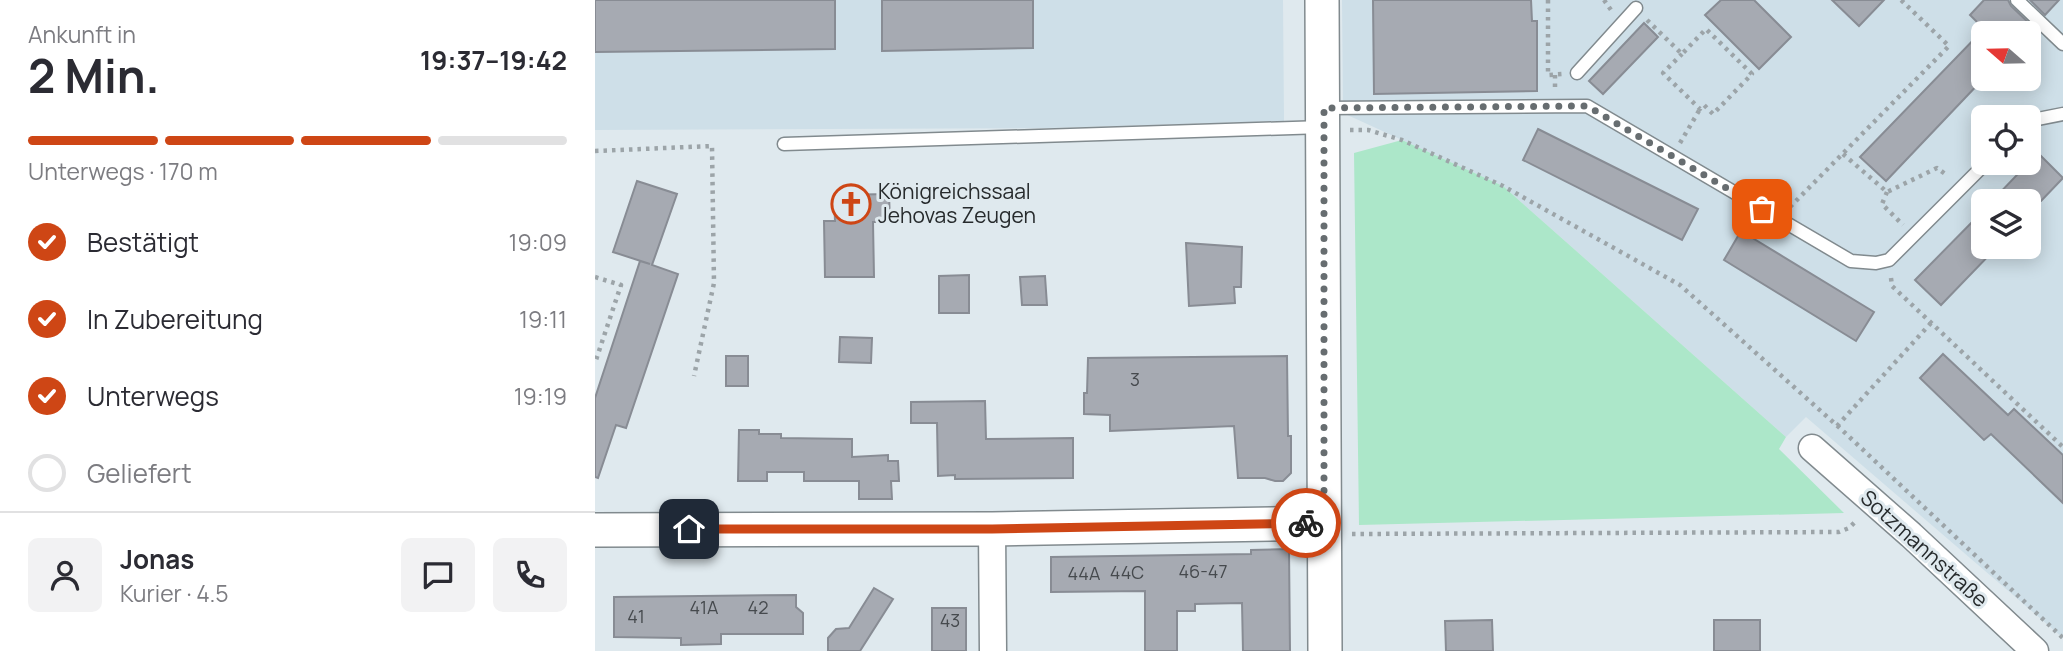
<!DOCTYPE html>
<html lang="de">
<head>
<meta charset="utf-8">
<style>
	body { margin:0; font-family:Manrope,sans-serif; background:#f2f2f3; color:#2b2b33; height:100vh; display:flex; flex-direction:column; font-size:26px; white-space:nowrap }
	* { box-sizing:border-box; margin:0 }
	p { font-size:23px; color:#7c7c81 }
	.icon { flex:none; width:38px; height:38px; fill:none; stroke:currentColor; stroke-width:2; stroke-linecap:round; stroke-linejoin:round }
	.map { position:relative; flex:1; overflow:hidden }
	.panel { display:flex; flex-direction:column; background:#fff; width:595px }
	.panel>* { flex:none }
	.needle { width:46px; rotate:290deg }
	.fabs { position:absolute; left:1376px; top:21px; display:grid; gap:14px }
	.fabs a { display:grid; place-items:center; width:70px; height:70px; border-radius:10px; background:#fff; box-shadow:0 4px 18px #0003; font-size:35px }
	.pin { position:absolute; display:grid; place-items:center; width:60px; height:60px; color:#fff; margin:-30px; border-radius:14px; box-shadow:0 4px 10px #0006 }
	.courier { position:absolute; display:grid; place-items:center; width:70px; height:70px; margin:-35px; border:5px solid #ce4615; border-radius:50%; background:#fff; color:#222; box-shadow:0 2px 9px #0007 }
	.headline em { font-style:normal; font-weight:700 }
	.headline div { display:flex; flex-direction:column-reverse }
	.headline { display:flex; align-items:center; justify-content:space-between; height:119px; padding:0 28px }
	h1 { font-size:46px; font-weight:700; line-height:52px }
	.bar { display:grid; grid-template-columns:repeat(4,1fr); gap:10px 7px; align-content:center; height:84px; padding:0 28px }
	.bar i { height:9px; border-radius:5px; background:#e1e1e2 }
	.bar .selected { background:#ce4615 }
	.bar p { grid-column:span 4 }
	.line { display:flex; align-items:center; gap:18px; padding:0 28px; border-top:2px solid #e1e1e2 }
	.line div { flex:1 }
	.round { display:grid; place-items:center; flex:none; width:74px; height:74px; border-radius:10px; background:#f2f2f3 }
	ol { padding:0 28px; list-style:none }
	li { display:flex; align-items:center; gap:21px; height:77px }
	li p { margin-inline-start:auto }
	li .icon { padding:7px; border-radius:50%; background:#ce4615; color:#fff; stroke-width:4 }
	li:last-child { color:#7c7c81 }
	li i { width:38px; height:38px; border:4px solid #e1e1e2; border-radius:50% }
	main { display:flex; flex:1; min-height:0 }
	.map>svg:first-child { display:block }
</style>
</head>
<body>
<main>
<section class="panel">
<div class="headline"><div><h1>2 Min.</h1><p>Ankunft in</p></div><em>19:37–19:42</em></div>
<div class="bar"><i class="selected"></i><i class="selected"></i><i class="selected"></i><i></i><p>Unterwegs · 170 m</p></div>
<ol>
<li><svg class="icon" aria-label="check" viewBox="0 0 24 24"><path d="M5 12l5 5 9-10"/></svg>Bestätigt<p>19:09</p></li>
<li><svg class="icon" aria-label="check" viewBox="0 0 24 24"><path d="M5 12l5 5 9-10"/></svg>In Zubereitung<p>19:11</p></li>
<li><svg class="icon" aria-label="check" viewBox="0 0 24 24"><path d="M5 12l5 5 9-10"/></svg>Unterwegs<p>19:19</p></li>
<li><i></i>Geliefert</li>
</ol>
<div class="line" style="height:126px"><a class="round"><svg class="icon" aria-label="person" viewBox="0 0 24 24"><circle cx="12" cy="8" r="4"/><path d="M4 21q1-7 8-7t8 7"/></svg></a><div><b>Jonas</b><p>Kurier · 4.5</p></div><a class="round"><svg class="icon" aria-label="chat" viewBox="0 0 24 24"><path d="M4 5h16v11H9l-5 4z"/></svg></a><a class="round"><svg class="icon" aria-label="phone" viewBox="0 0 24 24"><path d="M5 4h4l2 5-3 2q2 4 5 5l2-3 5 2v4C11 20 4 13 5 4z"/></svg></a></div>
</section>
<div class="map">
<svg width="1468" height="651" viewBox="0 0 1468 651">
	<rect width="100%" height="100%" fill="#dfe9ee"/>
	<g fill="#cedfe8" fill-rule="evenodd">
		<path d="M0,0H688L689,121L453,128L0,130Z"/>
		<path d="M747,0H1468V638L1211,417L1191,437L908,186L748,113ZM1388,33H1433V79H1388ZM1388,117H1433V163H1388ZM1388,201H1433V247H1388Z"/>
	</g>
	<path fill="#ace7c9" d="M807,140L908,186L1191,437L1184,449L1249,513L764,525L759,153Z"/>
	<g fill="#a6aab2" stroke="#888c94" stroke-width="2">
		<path d="M0,0H240V49L0,52Z"/>
		<path d="M287,0H438V48L287,51Z"/>
		<path d="M778,0H936L937,21H942V91L779,94Z"/>
		<path d="M1126,0H1159L1196,37L1164,69L1110,15Z"/>
		<path d="M1237,0H1289L1264,26Z"/>
		<path d="M1389,0H1413L1416,6L1438,27L1432,33H1393L1375,15Z"/>
		<path d="M1435,0H1464L1450,15Z"/>
		<path d="M1049,23L1063,37L1008,94L994,81Z"/>
		<path d="M1388,30V79L1291,181L1265,157Z"/>
		<path d="M943,129L1103,209L1087,240L928,160Z"/>
		<path d="M1443,153L1468,178L1446,201H1397Z"/>
		<path d="M42,181L82,194L57,265L83,274L31,428L21,425L3,478L0,477V398L45,261L55,264L18,252Z"/>
		<path d="M294,194L295,222H278L279,277H230L229,221H240L239,195Z"/>
		<path d="M1388,211V247H1402L1346,305L1320,280Z"/>
		<path d="M1146,231L1279,312L1261,341L1129,260Z"/>
		<path d="M591,243L647,247L646,287H639L640,303L594,306Z"/>
		<path d="M374,275V313H344V276Z"/>
		<path d="M450,276L452,305H427L425,277Z"/>
		<path d="M245,337L277,338L276,363L244,362Z"/>
		<path d="M1348,354L1413,415L1419,409L1468,455V503L1396,434L1389,440L1325,378Z"/>
		<rect x="131" y="356" width="22" height="30"/>
		<path d="M692,356L693,436H696V473L688,481H680L670,478H643L639,426L515,431V415L489,414V393H492L493,358Z"/>
		<path d="M390,401L391,439L478,438V478L360,479V475L343,476L342,423H316V402Z"/>
		<path d="M144,430H164V434H186V438L257,439V457L293,455V461H303L304,481H296L297,499H264V481H209V472H172V481H143Z"/>
		<path d="M694,549L695,651H648L647,603L600,604V611H582V651H550V591L456,592V557L656,554V550Z"/>
		<path d="M279,588L298,599L265,651H233V638L241,629L254,628Z"/>
		<path d="M201,595V607L208,613V634H126V644L86,645V638L19,637V597Z"/>
		<rect x="337" y="608" width="34" height="43"/>
		<path d="M897,620L898,651H851L850,621Z"/>
		<rect x="1119" y="620" width="46" height="31"/>
	</g>
	<g fill="none" stroke-linecap="round" stroke-linejoin="round">
		<g stroke="#818a8e" stroke-width="15">
			<g id="service">
				<path d="M1422,0L1468,44"/>
				<path d="M982,73L1041,8"/>
				<path d="M729,108L992,106L1256,261L1281,263L1294,260L1391,163"/>
				<path d="M1433,121L1468,114"/>
				<path d="M189,144L728,127"/>
			</g>
		</g>
		<g stroke="#818a8e" stroke-width="29">
			<g id="minor">
				<path d="M1217,448L1316,535L1440,651"/>
				<path d="M397,529L398,651"/>
			</g>
		</g>
		<g stroke="#818a8e" stroke-width="36">
			<g id="tertiary">
				<path d="M727,0L730,651"/>
				<path d="M0,530L397,529L729,523"/>
			</g>
		</g>
		<g stroke="#9ca4a8" stroke-width="4.5" stroke-dasharray="3.5 5" stroke-linecap="butt">
			<path d="M953,0V75L967,74"/>
			<path d="M1009,0L1016,10"/>
			<path d="M1052,20L1087,54L1111,29L1157,74L1118,114L1109,105L1105,109L1068,73L1087,54"/>
			<path d="M960,75V91"/>
			<path d="M755,130H773L807,140L908,186L1085,285L1247,430L1468,638"/>
			<path d="M1085,143L1105,109"/>
			<path d="M0,151L117,146L119,283L99,376"/>
			<path d="M1248,154L1292,192L1342,168L1353,176"/>
			<path d="M1292,192L1287,204L1308,225"/>
			<path d="M1195,207L1354,46L1306,0"/>
			<path d="M0,277L26,285L0,363"/>
			<path d="M1296,278L1297,286L1468,447"/>
			<path d="M1242,426L1336,323"/>
			<path d="M757,534L1244,532L1254,528L1262,520"/>
		</g>
		<use href="#service" stroke="#fff" stroke-width="12"/>
		<use href="#minor" stroke="#fff" stroke-width="26"/>
		<use href="#tertiary" stroke="#fff" stroke-width="33"/>
	</g>
	<g fill="none" stroke-linecap="round" stroke-linejoin="round">
		<path stroke="#676d70" stroke-width="7" stroke-dasharray="0 12.6" d="M711,523H729V108L992,106L1167,209"/>
		<path stroke="#ce4615" stroke-width="9" d="M94,529H397L711,523"/>
	</g>
	<defs>
		<g id="church-ring" transform="scale(2.0125)"><circle r="9.5" fill="#dfe9ee" stroke="#ce4615" stroke-width="1.5"/><path d="M-1.2-6h2.4v3.5h3.3v2.4h-3.3V6h-2.4V-.1h-3.3v-2.4h3.3Z" fill="#ce4615"/></g>
	</defs>
	<g fill-rule="evenodd">
		<use href="#church-ring" x="256" y="204"/>
	</g>
	<g text-anchor="middle" stroke-width="6" stroke-linejoin="round" paint-order="stroke">
		<g font-size="18" fill="#464a4e">
			<text x="540" y="386">3</text>
			<text x="608" y="578">46-47</text>
			<text x="532" y="579">44C</text>
			<text x="489" y="580">44A</text>
			<text x="109" y="614">41A</text>
			<text x="163" y="614">42</text>
			<text x="41" y="623">41</text>
			<text x="355" y="627">43</text>
		</g>
		<g font-size="21" fill="#262a2c" stroke="#dfe9ee" text-anchor="start">
			<text x="283" y="199">Königreichssaal<tspan x="283" dy="24">Jehovas Zeugen</tspan></text>
		</g>
		<g font-size="21" fill="#262a2c" stroke="#dfe9ee">
			<text transform="translate(1329 549) rotate(42)" y="7">Sotzmannstraße</text>
		</g>
	</g>
</svg>
<div class="fabs">
<a><svg class="needle" viewBox="-14 -14 28 28"><path d="M0-13l5 13h-10z" fill="#e53935"/><path d="M0 13l5-13h-10z" fill="#7c7c81"/></svg></a>
<a><svg class="icon" aria-label="locate" viewBox="0 0 24 24"><circle cx="12" cy="12" r="6"/><path d="M12 2v4M12 18v4M2 12h4M18 12h4"/></svg></a>
<a><svg class="icon" aria-label="layers" viewBox="0 0 24 24"><path d="M12 4l9 5-9 5-9-5zM3 14l9 5 9-5"/></svg></a>
</div>
<div class="pin" style="left:1167px;top:209px;background:#ea580c"><svg class="icon" aria-label="bag" viewBox="0 0 24 24"><path d="M5 8h14l-1 12H6zM9 8a3 3 0 0 1 6 0"/></svg></div>
<div class="pin" style="left:94px;top:529px;background:#1f2937"><svg class="icon" aria-label="home" viewBox="0 0 24 24"><path d="M3 11l9-7 9 7M6 9v11h12V9"/></svg></div>
<div class="courier" style="left:711px;top:523px"><svg class="icon" aria-label="bike" viewBox="0 0 24 24"><circle cx="6" cy="16" r="4"/><circle cx="18" cy="16" r="4"/><path d="M6 16l4-8h5l3 8M10 8l3 8H6M13 5h3"/></svg></div>
</div>
</main>
</body>
</html>
